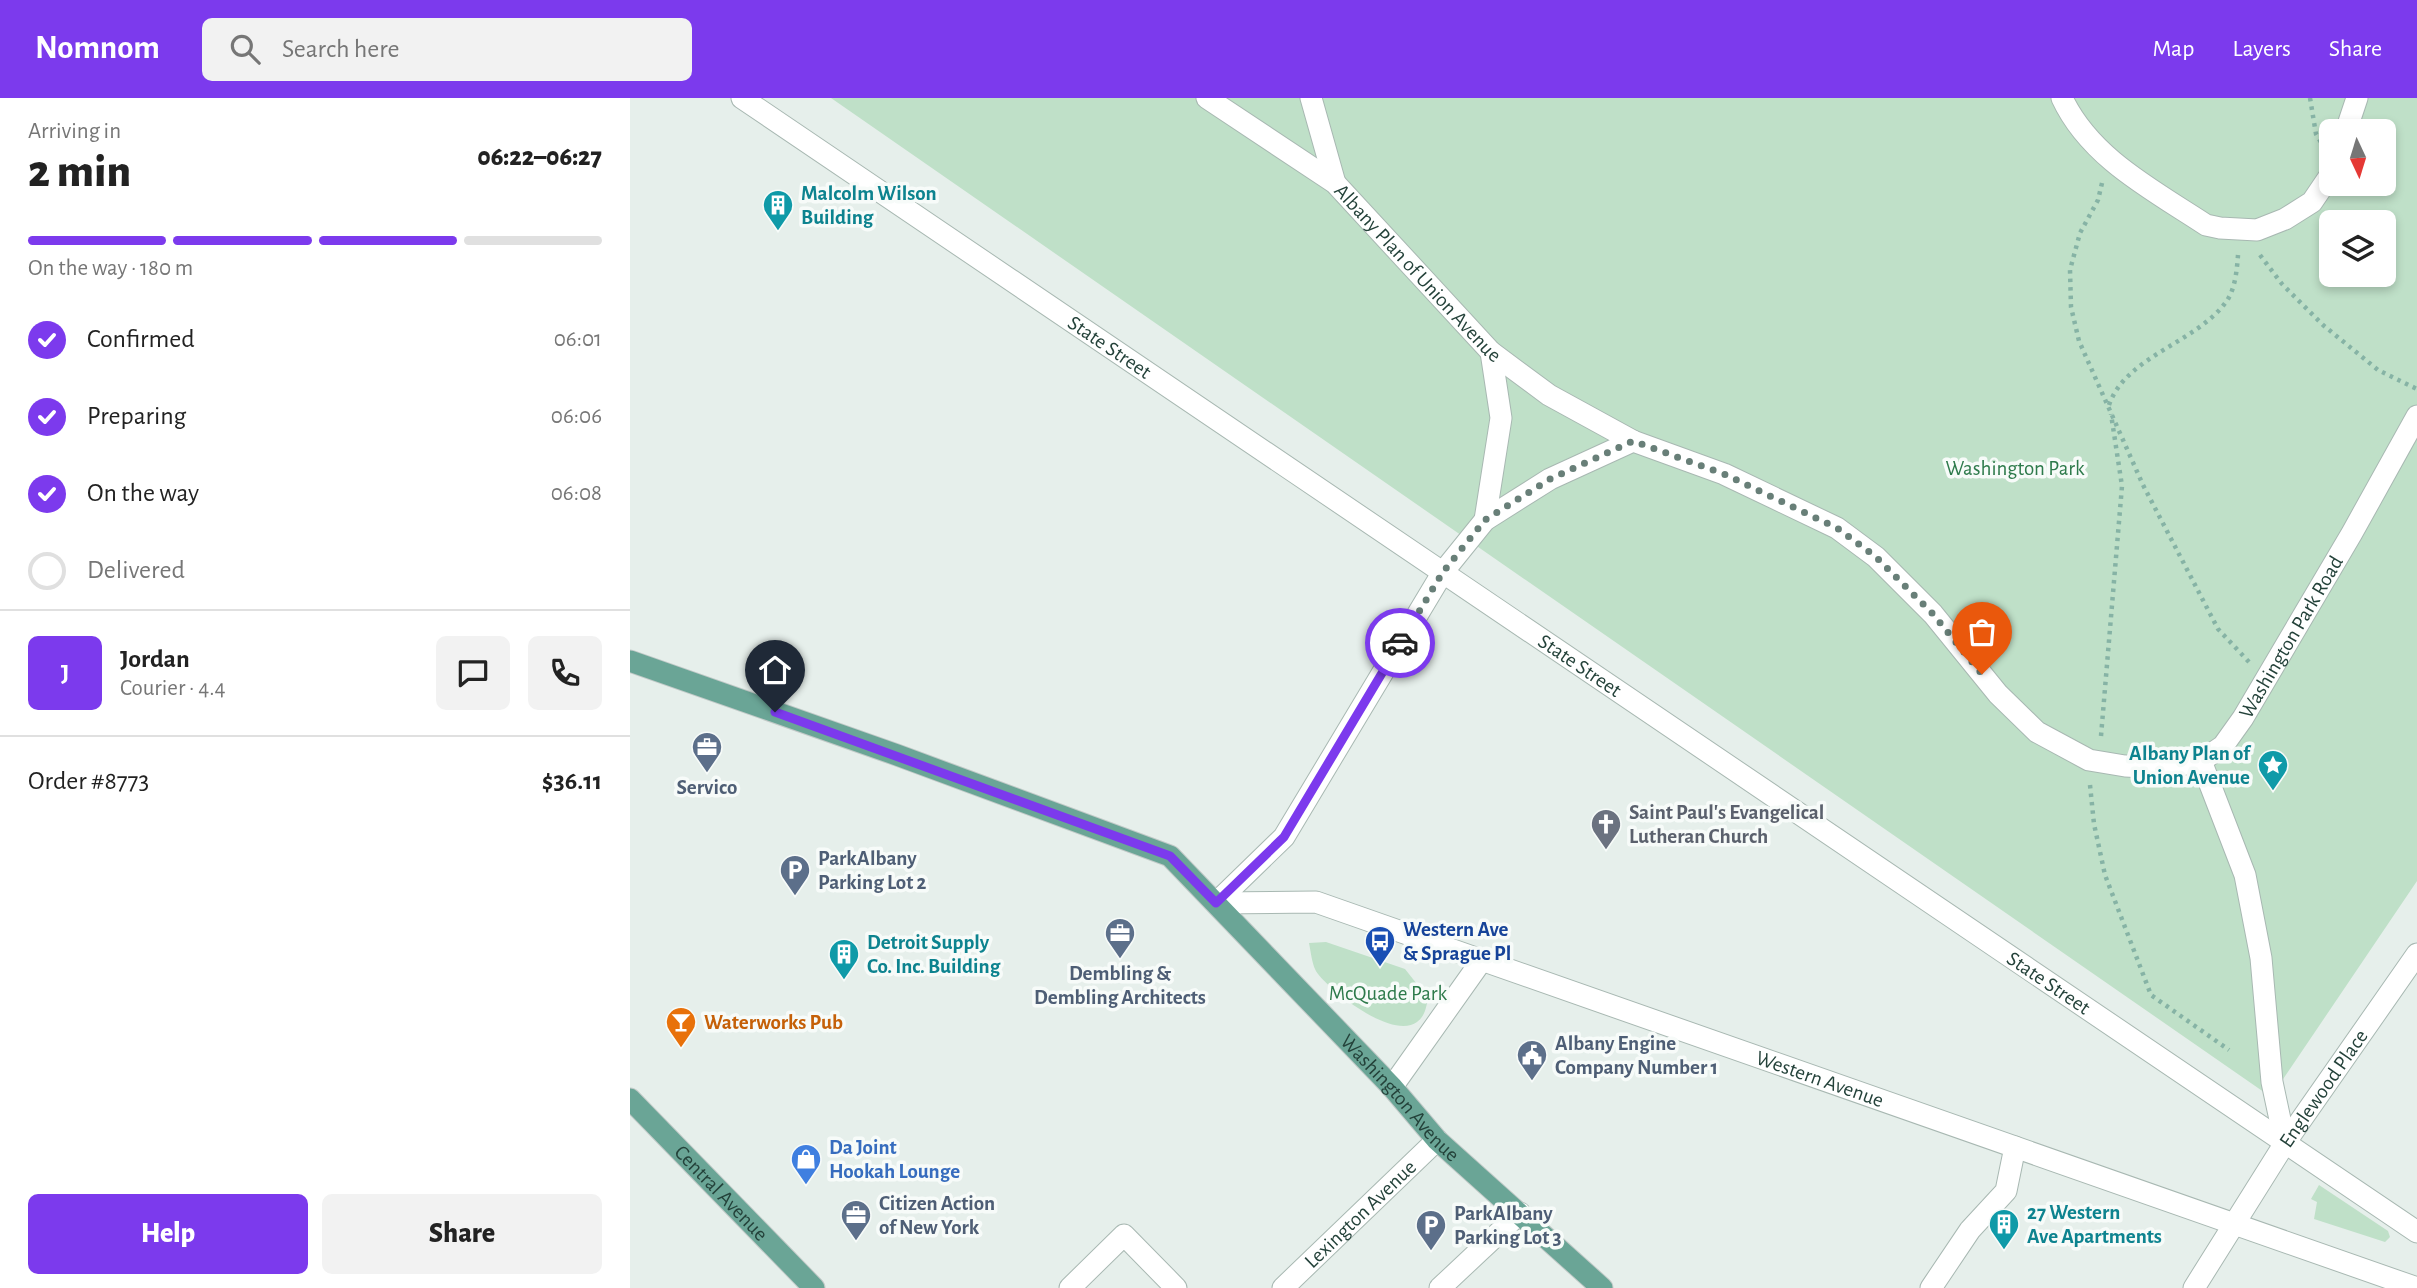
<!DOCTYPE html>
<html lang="en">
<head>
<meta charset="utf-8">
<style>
	body { margin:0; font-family:"Alegreya Sans",sans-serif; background:#f2f2f2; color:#222; height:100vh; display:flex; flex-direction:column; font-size:26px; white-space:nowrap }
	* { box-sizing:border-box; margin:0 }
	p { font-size:23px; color:#767676 }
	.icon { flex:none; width:38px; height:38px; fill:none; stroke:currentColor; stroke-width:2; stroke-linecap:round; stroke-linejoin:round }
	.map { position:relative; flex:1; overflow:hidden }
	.details { display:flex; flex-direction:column; background:#fff; width:630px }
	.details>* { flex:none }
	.needle { width:46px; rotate:176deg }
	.controls { position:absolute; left:1689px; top:21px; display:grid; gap:14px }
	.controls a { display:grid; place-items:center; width:77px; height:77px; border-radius:10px; background:#fff; box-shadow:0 4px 10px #0003; font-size:35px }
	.pin { position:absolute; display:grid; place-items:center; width:60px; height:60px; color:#fff; margin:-72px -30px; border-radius:50% 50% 50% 0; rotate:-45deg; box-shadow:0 0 7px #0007 }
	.pin .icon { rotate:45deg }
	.courier { position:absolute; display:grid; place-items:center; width:70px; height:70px; margin:-35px; border:5px solid #7c3aed; border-radius:50%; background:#fff; color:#222; box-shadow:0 2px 9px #0007 }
	.summary em { font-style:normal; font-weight:800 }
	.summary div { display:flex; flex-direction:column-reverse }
	.summary { display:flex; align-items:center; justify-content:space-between; height:119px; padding:0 28px }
	h1 { font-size:46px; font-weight:800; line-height:52px }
	.bar { display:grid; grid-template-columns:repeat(4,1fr); gap:10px 7px; align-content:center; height:84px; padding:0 28px }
	.bar i { height:9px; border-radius:5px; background:#e0e0e0 }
	.bar .active { background:#7c3aed }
	.bar p { grid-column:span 4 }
	.line { display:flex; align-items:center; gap:18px; padding:0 28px; border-top:2px solid #e0e0e0 }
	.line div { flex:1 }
	.round { display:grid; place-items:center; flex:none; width:74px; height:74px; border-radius:10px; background:#f2f2f2 }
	ol { padding:0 28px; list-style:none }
	li { display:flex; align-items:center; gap:21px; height:77px }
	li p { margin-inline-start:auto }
	li .icon { padding:7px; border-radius:50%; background:#7c3aed; color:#fff; stroke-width:4 }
	li:last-child { color:#767676 }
	li i { width:38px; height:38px; border:4px solid #e0e0e0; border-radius:50% }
	.button { display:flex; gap:14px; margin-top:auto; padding:14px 28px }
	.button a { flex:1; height:80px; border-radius:10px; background:#7c3aed; color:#fff; font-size:28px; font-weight:800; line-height:80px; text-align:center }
	.button a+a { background:#f2f2f2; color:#222 }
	header { display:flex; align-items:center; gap:42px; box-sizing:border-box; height:98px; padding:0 35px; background:#7c3aed; color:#fff }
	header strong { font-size:33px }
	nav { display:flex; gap:38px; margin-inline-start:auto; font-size:24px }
	.search { width:490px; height:63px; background:#f2f2f2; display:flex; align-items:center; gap:18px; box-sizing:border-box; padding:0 24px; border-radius:10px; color:#767676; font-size:26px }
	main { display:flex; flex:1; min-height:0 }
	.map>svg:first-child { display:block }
</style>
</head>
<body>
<header>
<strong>Nomnom</strong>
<div class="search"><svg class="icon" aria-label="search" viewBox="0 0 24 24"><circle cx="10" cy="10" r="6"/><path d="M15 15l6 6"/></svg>Search here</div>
<nav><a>Map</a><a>Layers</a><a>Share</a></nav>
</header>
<main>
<section class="details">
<div class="summary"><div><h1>2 min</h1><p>Arriving in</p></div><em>06:22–06:27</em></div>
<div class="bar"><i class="active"></i><i class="active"></i><i class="active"></i><i></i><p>On the way · 180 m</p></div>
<ol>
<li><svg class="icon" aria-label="check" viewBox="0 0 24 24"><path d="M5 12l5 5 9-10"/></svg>Confirmed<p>06:01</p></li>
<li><svg class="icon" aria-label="check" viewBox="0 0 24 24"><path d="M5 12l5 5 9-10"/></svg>Preparing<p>06:06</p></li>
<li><svg class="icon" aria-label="check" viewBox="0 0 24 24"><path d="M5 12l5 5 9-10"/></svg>On the way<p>06:08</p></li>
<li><i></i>Delivered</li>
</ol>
<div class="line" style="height:126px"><b class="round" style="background:#7c3aed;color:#fff">J</b><div><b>Jordan</b><p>Courier · 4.4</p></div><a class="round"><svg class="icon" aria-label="chat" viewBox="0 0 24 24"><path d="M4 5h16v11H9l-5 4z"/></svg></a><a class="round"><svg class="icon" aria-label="phone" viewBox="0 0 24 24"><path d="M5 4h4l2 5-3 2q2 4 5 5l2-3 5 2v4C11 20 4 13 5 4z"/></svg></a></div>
<div class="line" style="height:91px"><div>Order #8773</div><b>$36.11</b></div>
<div class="button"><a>Help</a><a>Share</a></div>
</section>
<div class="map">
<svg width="1787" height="1190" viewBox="0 0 1787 1190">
	<rect width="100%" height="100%" fill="#e6efeb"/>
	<g fill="#bfe0c8" fill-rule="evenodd">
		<path d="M201,0H1787V783L1641,999ZM1701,33H1754V86H1701ZM1701,124H1754V177H1701Z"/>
		<path d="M696,844L775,871L798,900C796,910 795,918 787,924C763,942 703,895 688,876C682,869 681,854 679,845Z"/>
		<path d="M1689,1087L1758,1133L1760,1139L1755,1144L1684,1121L1687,1104L1681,1101Z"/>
	</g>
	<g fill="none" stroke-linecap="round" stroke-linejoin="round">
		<g stroke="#a8b8b2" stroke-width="23">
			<g id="minor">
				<path id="s1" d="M112,0L1787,1134"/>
				<path id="s2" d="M577,0L705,85L861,254L919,297L1003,343"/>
				<path d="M681,0L705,85"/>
				<path d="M1432,0C1460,60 1523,92 1576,127L1590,130L1627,132L1655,121L1682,104L1701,76"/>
				<path d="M1716,33L1727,0"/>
				<path d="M855,422L871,320L861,254"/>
				<path d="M1571,663L1615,777L1631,860L1642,984L1655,1045"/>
				<path id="s3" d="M586,805L654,739L813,474L855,422L920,381L1003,343L1094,376L1207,430L1246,459L1303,516L1368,596L1407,634L1459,662L1495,668L1536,670L1571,663L1593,648L1613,620L1722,435L1787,318"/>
				<path id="s4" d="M586,805L686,804L1787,1190"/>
				<path d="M762,989L852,862"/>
				<path d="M440,1190L494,1137L546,1190"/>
				<path id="s5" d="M653,1190L807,1042"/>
				<path d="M810,1190L890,1115"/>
				<path d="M1301,1190L1340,1132L1376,1093L1385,1049"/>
				<path id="s6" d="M1564,1190L1655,1045L1787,856"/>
			</g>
		</g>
		<g stroke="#c2cac8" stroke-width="23">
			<g id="major">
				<path id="s7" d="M0,563L267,657L540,758L762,989L807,1042L972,1190"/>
				<path id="s8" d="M0,1001L184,1190"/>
			</g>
		</g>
		<g stroke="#86b3a5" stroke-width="4.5" stroke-dasharray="3.5 5" stroke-linecap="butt">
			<path d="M1680,0L1686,36L1692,46"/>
			<path d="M1472,85L1468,102L1450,135L1440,172L1441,209L1449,243L1513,387L1588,531L1619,564"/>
			<path d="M1630,157L1652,186L1693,227L1748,272L1787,291"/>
			<path d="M1479,307C1496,258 1566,245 1596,204C1605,192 1607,172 1608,157"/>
			<path d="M1471,638L1492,388L1481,316"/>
			<path d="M1460,687L1464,726L1475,777L1521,897L1599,952"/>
		</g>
		<use href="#minor" stroke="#fff" stroke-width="21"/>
		<use href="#major" stroke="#6aa596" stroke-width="21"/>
	</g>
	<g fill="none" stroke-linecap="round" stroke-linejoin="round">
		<path stroke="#687f78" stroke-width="7" stroke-dasharray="0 12.6" d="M770,545L813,474L855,422L920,381L1003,343L1094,376L1207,430L1246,459L1303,516L1352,576"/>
		<path stroke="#7c3aed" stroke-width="9" d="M145,614L540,758L586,805L654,739L770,545"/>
	</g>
	<defs>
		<g id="building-pin" transform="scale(1.575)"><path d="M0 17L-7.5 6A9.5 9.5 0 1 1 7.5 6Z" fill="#0f9aa8" stroke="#f7fbf9"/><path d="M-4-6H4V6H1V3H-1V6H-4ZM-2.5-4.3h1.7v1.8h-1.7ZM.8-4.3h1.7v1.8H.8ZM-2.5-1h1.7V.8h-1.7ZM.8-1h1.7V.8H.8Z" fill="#fff"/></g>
		<g id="office-pin" transform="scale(1.575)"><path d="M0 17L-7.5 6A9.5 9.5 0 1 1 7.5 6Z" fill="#5c6f8a" stroke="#f7fbf9"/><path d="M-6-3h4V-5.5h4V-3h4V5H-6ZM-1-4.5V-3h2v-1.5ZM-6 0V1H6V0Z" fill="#fff"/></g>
		<g id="sight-pin" transform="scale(1.575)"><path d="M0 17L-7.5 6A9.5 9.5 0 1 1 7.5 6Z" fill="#0f9aa8" stroke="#f7fbf9"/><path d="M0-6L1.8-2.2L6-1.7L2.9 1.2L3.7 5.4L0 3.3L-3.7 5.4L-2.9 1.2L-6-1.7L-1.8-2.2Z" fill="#fff"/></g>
		<g id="church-pin" transform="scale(1.575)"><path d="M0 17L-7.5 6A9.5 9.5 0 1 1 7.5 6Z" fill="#6b7280" stroke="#f7fbf9"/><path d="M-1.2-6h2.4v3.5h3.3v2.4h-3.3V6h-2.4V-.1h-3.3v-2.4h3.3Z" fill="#fff"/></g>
		<g id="parking-pin" transform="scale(1.575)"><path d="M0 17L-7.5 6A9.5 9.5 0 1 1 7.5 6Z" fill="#5c6f8a" stroke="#f7fbf9"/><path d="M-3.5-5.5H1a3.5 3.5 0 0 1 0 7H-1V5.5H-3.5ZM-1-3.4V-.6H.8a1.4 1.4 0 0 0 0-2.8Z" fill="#fff"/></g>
		<g id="bus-pin" transform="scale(1.575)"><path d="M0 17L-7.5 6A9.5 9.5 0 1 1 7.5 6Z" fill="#1a4fb4" stroke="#f7fbf9"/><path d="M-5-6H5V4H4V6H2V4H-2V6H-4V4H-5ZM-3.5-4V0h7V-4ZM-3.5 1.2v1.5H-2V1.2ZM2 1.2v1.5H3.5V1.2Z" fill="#fff"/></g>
		<g id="bar-pin" transform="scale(1.575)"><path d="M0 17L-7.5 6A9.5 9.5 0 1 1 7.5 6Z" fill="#e8710a" stroke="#f7fbf9"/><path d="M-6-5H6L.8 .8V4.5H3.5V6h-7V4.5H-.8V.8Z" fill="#fff"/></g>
		<g id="civic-pin" transform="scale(1.575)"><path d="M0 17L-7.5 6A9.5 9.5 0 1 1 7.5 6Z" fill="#5c6f8a" stroke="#f7fbf9"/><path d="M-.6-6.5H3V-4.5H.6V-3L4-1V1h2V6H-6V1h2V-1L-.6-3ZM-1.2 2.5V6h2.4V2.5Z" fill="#fff"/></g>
		<g id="shop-pin" transform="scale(1.575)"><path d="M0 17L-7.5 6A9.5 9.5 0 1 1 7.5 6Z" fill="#3f7fe0" stroke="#f7fbf9"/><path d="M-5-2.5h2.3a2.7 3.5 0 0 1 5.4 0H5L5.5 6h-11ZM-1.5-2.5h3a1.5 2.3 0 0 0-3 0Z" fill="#fff"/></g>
	</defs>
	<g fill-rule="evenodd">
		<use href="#building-pin" x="148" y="107"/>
		<use href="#office-pin" x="77" y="649"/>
		<use href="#sight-pin" x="1643" y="667"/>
		<use href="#church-pin" x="976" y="726"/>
		<use href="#parking-pin" x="165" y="772"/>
		<use href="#office-pin" x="490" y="835"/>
		<use href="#bus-pin" x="750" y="843"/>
		<use href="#building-pin" x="214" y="856"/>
		<use href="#bar-pin" x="51" y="924"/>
		<use href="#civic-pin" x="902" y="957"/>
		<use href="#shop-pin" x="176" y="1061"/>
		<use href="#office-pin" x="226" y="1117"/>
		<use href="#building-pin" x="1374" y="1126"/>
		<use href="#parking-pin" x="801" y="1127"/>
	</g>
	<g text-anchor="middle" stroke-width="7" stroke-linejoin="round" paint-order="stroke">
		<g font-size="21" font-weight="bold" fill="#0d838f" stroke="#f7fbf9" text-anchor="start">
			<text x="171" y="102">Malcolm Wilson<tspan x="171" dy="24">Building</tspan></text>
			<text x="1620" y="662" text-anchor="end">Albany Plan of<tspan x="1620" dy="24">Union Avenue</tspan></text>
			<text x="237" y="851">Detroit Supply<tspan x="237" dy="24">Co. Inc. Building</tspan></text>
			<text x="1397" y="1121">27 Western<tspan x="1397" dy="24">Ave Apartments</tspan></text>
		</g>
		<g font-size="21" fill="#24423a" stroke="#f7fbf9">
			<text dy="7" stroke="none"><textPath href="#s2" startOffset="276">Albany Plan of Union Avenue</textPath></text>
			<text dy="7" stroke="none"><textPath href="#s1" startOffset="444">State Street</textPath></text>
			<text dy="7" stroke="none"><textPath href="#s3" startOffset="1475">Washington Park Road</textPath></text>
			<text dy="7" stroke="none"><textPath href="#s1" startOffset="1012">State Street</textPath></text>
			<text dy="7" stroke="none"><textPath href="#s1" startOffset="1578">State Street</textPath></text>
			<text dy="7" stroke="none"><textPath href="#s4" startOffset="634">Western Avenue</textPath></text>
			<text dy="7" stroke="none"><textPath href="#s6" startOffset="238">Englewood Place</textPath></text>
			<text dy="7" stroke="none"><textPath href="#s7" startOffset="908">Washington Avenue</textPath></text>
			<text dy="7" stroke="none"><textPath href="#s8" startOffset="131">Central Avenue</textPath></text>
			<text dy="7" stroke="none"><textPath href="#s5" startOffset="107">Lexington Avenue</textPath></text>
		</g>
		<g font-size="21" fill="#2d7a4b" stroke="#f7fbf9">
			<text x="1385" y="377">Washington Park</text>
			<text x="758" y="902">McQuade Park</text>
		</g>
		<g font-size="21" font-weight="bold" fill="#4e5e75" stroke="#f7fbf9" text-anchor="start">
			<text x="77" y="696" text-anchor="middle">Servico</text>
			<text x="188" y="767">ParkAlbany<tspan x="188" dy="24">Parking Lot 2</tspan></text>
			<text x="490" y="882" text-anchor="middle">Dembling &amp;<tspan x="490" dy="24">Dembling Architects</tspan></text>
			<text x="925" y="952">Albany Engine<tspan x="925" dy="24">Company Number 1</tspan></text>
			<text x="249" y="1112">Citizen Action<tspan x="249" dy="24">of New York</tspan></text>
			<text x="824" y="1122">ParkAlbany<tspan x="824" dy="24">Parking Lot 3</tspan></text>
		</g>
		<g font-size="21" font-weight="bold" fill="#5b616d" stroke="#f7fbf9" text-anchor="start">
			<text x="999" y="721">Saint Paul's Evangelical<tspan x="999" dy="24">Lutheran Church</tspan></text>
		</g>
		<g font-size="21" font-weight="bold" fill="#164399" stroke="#f7fbf9" text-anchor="start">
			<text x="773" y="838">Western Ave<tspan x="773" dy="24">&amp; Sprague Pl</tspan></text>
		</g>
		<g font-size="21" font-weight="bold" fill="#c56008" stroke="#f7fbf9" text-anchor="start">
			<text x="74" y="931">Waterworks Pub</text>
		</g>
		<g font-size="21" font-weight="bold" fill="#366cbe" stroke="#f7fbf9" text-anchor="start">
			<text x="199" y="1056">Da Joint<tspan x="199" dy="24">Hookah Lounge</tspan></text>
		</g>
	</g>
</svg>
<div class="controls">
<a><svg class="needle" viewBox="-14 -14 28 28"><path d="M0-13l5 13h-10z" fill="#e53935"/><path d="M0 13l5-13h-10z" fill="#767676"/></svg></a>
<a><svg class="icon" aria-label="layers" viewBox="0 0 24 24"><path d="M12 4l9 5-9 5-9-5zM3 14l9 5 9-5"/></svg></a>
</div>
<div class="pin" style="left:1352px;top:576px;background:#ea580c"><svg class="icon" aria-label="bag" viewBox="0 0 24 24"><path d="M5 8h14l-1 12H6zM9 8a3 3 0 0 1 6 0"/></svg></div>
<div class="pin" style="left:145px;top:614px;background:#1f2937"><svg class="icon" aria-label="home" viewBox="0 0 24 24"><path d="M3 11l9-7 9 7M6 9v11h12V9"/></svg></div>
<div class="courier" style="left:770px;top:545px"><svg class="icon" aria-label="car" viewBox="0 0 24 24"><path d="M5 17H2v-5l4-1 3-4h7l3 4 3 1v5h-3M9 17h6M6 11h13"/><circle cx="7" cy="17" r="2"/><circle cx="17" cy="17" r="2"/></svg></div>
</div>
</main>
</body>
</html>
